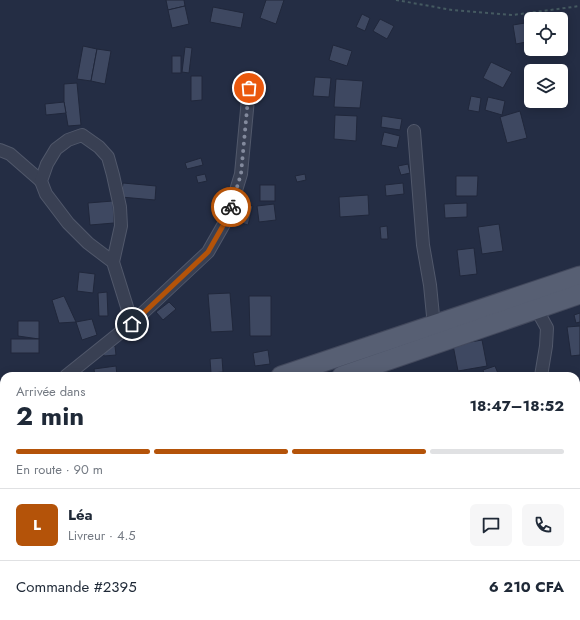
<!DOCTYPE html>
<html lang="fr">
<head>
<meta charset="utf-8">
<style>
	body { margin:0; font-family:Jost,sans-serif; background:#f6f6f7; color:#1f2937; height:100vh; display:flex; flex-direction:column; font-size:15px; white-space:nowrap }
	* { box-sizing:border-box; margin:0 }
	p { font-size:13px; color:#747a83 }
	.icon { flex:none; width:22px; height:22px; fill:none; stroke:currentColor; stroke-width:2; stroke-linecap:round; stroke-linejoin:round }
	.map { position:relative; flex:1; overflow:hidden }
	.panel { position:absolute; left:0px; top:372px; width:580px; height:248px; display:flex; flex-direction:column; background:#fff; border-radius:12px 12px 0 0; box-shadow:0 2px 10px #0003 }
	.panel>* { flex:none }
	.buttons { position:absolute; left:524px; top:12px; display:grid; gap:8px }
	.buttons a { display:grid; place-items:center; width:44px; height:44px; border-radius:6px; background:#fff; box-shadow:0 2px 10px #0003; font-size:20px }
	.pin { position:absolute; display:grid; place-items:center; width:34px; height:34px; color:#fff; margin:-17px; border:2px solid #fff; border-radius:50%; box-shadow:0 1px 4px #0007 }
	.courier { position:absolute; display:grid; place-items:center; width:40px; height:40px; margin:-20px; border:3px solid #b45309; border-radius:50%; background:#fff; color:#222; box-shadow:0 1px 5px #0007 }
	.overview em { font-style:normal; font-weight:700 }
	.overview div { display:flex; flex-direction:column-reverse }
	.overview { display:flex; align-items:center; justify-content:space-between; height:68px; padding:0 16px }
	h1 { font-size:26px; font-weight:700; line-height:30px }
	.bar { display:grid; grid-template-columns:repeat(4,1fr); gap:6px 4px; align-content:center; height:48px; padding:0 16px }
	.bar i { height:5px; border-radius:3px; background:#e0e1e3 }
	.bar .on { background:#b45309 }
	.bar p { grid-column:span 4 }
	.line { display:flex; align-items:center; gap:10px; padding:0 16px; border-top:1px solid #e0e1e3 }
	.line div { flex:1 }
	.round { display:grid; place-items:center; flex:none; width:42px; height:42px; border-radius:6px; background:#f6f6f7 }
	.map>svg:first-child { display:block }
</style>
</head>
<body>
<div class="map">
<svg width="580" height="620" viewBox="0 0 580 620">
	<rect width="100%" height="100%" fill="#242d44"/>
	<g fill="#3e4861" stroke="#20273b">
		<path d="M166,0H184L185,6L168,10Z"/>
		<path d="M266,0H284L276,24L260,18Z"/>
		<path d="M185,6L189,24L172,28L168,10Z"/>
		<path d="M213,7L244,13L241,28L210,22Z"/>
		<path d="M559,13L560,19H539L538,16Z"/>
		<path d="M362,14L370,18L365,31L356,27Z"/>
		<path d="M380,19L394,26L387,39L373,31Z"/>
		<path d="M531,22V41L516,44L513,25Z"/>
		<path d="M333,45L352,51L347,66L329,60Z"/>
		<path d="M83,46L97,49L91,81L77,79Z"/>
		<path d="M185,47L192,48L189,73L182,72Z"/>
		<path d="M97,49L111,51L105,84L91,81Z"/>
		<rect x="172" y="56" width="9" height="17"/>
		<path d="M491,62L512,72L503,88L483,78Z"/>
		<path d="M191,76H202V100L191,101Z"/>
		<path d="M315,77L331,78L329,97L313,96Z"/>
		<path d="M336,79L363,81L360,108L334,107Z"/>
		<path d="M77,83L81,125L68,126L64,102V84Z"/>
		<path d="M471,96L481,98L479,112L468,110Z"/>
		<path d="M488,97L505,101L502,115L485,110Z"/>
		<path d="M64,102L66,113L46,115L45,104Z"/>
		<path d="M520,111L527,138L507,143L500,117Z"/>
		<path d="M335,115L357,116L356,141L334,139Z"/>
		<path d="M382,116L402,119L400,130L381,127Z"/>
		<path d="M384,132L400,136L397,148L381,145Z"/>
		<path d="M201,158L203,165L187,169L185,163Z"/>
		<path d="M408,164L410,173L401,175L398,166Z"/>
		<path d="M205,174L207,181L198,183L196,176Z"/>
		<path d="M305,174L306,180L297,182L295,176Z"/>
		<path d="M456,176H478L477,196H456Z"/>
		<path d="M123,183L156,186L155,200L121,197Z"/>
		<path d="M403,183L404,194L386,196L385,185Z"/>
		<rect x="260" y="185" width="15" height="16"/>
		<path d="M368,195L369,215L340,217L339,197Z"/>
		<path d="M113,201L114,223L90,225L88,203Z"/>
		<path d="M237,202L253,206L248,225L232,220Z"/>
		<path d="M467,203V217L445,218L444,204Z"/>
		<path d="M274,204L276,220L259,222L257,206Z"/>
		<path d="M499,224L503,251L482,254L478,227Z"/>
		<path d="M387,226L388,239H381L380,227Z"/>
		<path d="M474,248L477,274L460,276L457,250Z"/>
		<path d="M79,272L95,274L93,293L77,291Z"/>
		<path d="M107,292L108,316H99L98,293Z"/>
		<path d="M230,293L233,331L211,332L208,294Z"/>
		<path d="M64,296L76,322L59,323L52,300Z"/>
		<path d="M249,296H271V336H250Z"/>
		<path d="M169,302L176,309L163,320L156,312Z"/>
		<path d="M580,313V322L576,323L574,315Z"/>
		<path d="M92,319L97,335L82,340L76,322Z"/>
		<path d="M18,321H39V339L18,336Z"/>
		<path d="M580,326V355L571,356L567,327Z"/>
		<rect x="11" y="339" width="28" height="14"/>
		<path d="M482,340L487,366L458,371L453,345Z"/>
		<path d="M115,346L116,355L104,356L102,348Z"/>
		<path d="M268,350L270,364L255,366L253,353Z"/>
		<path d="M222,358L223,372L211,373L210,359Z"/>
		<path d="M116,366L117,376H95L94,369Z"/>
		<path d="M495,366L499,376H485L483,370Z"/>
		<path d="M4,417V441H1L0,435V418Z"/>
		<path d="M576,448H580V466L576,465Z"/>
		<path d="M128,616H139L138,619Z"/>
		<path d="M142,616H176L175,620H141Z"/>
		<path d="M551,616H565V620L550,618Z"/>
	</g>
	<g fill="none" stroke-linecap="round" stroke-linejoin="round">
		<g stroke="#51586b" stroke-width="14">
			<g id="minor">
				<path d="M414,131L423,245L430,285L434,326"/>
				<path d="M0,150L10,154L41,181"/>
				<path d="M113,262L88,243L68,223L46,194L41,181L47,164L56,149L68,140L82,135L99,147L108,157L113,175L120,207L121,226L113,262L132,323"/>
				<path d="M537,310L547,328L546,346L541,376"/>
				<path d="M66,376L132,323L208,252L228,217L241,174L249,88"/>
				<path d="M0,399H4"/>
				<path d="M94,616V620"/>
			</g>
		</g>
		<g stroke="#43495d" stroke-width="21">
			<g id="primary">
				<path d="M281,376L580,276"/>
				<path d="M342,376L580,294"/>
				<path d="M0,475L4,474"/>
				<path d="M0,496L4,495"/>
			</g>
		</g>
		<path stroke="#455a61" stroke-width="2" stroke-dasharray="3 3" stroke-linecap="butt" d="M396,0L452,10L513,15L580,6"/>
		<use href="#minor" stroke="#394053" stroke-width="12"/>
		<use href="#primary" stroke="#575f73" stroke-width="19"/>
	</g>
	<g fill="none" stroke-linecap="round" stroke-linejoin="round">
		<path stroke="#838a9d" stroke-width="4" stroke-dasharray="0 7.2" d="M231,207L241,174L249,88"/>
		<path stroke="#b45309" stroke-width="5" d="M132,324L208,252L228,217L231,207"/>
	</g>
</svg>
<div class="buttons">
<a><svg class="icon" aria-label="locate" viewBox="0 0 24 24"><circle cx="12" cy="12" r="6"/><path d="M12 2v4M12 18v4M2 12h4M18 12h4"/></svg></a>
<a><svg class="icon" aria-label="layers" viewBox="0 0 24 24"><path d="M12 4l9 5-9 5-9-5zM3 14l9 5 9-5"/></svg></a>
</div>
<div class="pin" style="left:249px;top:88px;background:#ea580c"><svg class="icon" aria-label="bag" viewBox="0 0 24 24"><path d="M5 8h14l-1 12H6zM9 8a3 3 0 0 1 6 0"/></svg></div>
<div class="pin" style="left:132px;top:324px;background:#1f2937"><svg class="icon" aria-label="home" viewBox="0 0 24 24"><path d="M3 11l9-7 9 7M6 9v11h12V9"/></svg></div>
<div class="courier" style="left:231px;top:207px"><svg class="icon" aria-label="bike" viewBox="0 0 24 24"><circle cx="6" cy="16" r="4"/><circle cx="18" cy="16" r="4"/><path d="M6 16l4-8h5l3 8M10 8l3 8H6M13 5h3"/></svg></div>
<section class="panel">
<div class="overview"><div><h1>2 min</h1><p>Arrivée dans</p></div><em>18:47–18:52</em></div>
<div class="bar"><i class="on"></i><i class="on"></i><i class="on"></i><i></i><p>En route · 90 m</p></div>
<div class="line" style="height:72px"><b class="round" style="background:#b45309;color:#fff">L</b><div><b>Léa</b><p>Livreur · 4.5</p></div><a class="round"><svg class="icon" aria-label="chat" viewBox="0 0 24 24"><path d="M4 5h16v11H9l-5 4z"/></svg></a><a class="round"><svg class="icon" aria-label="phone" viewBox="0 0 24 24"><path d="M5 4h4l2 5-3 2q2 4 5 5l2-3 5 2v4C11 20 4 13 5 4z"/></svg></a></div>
<div class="line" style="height:52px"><div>Commande #2395</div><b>6 210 CFA</b></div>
</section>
</div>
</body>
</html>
